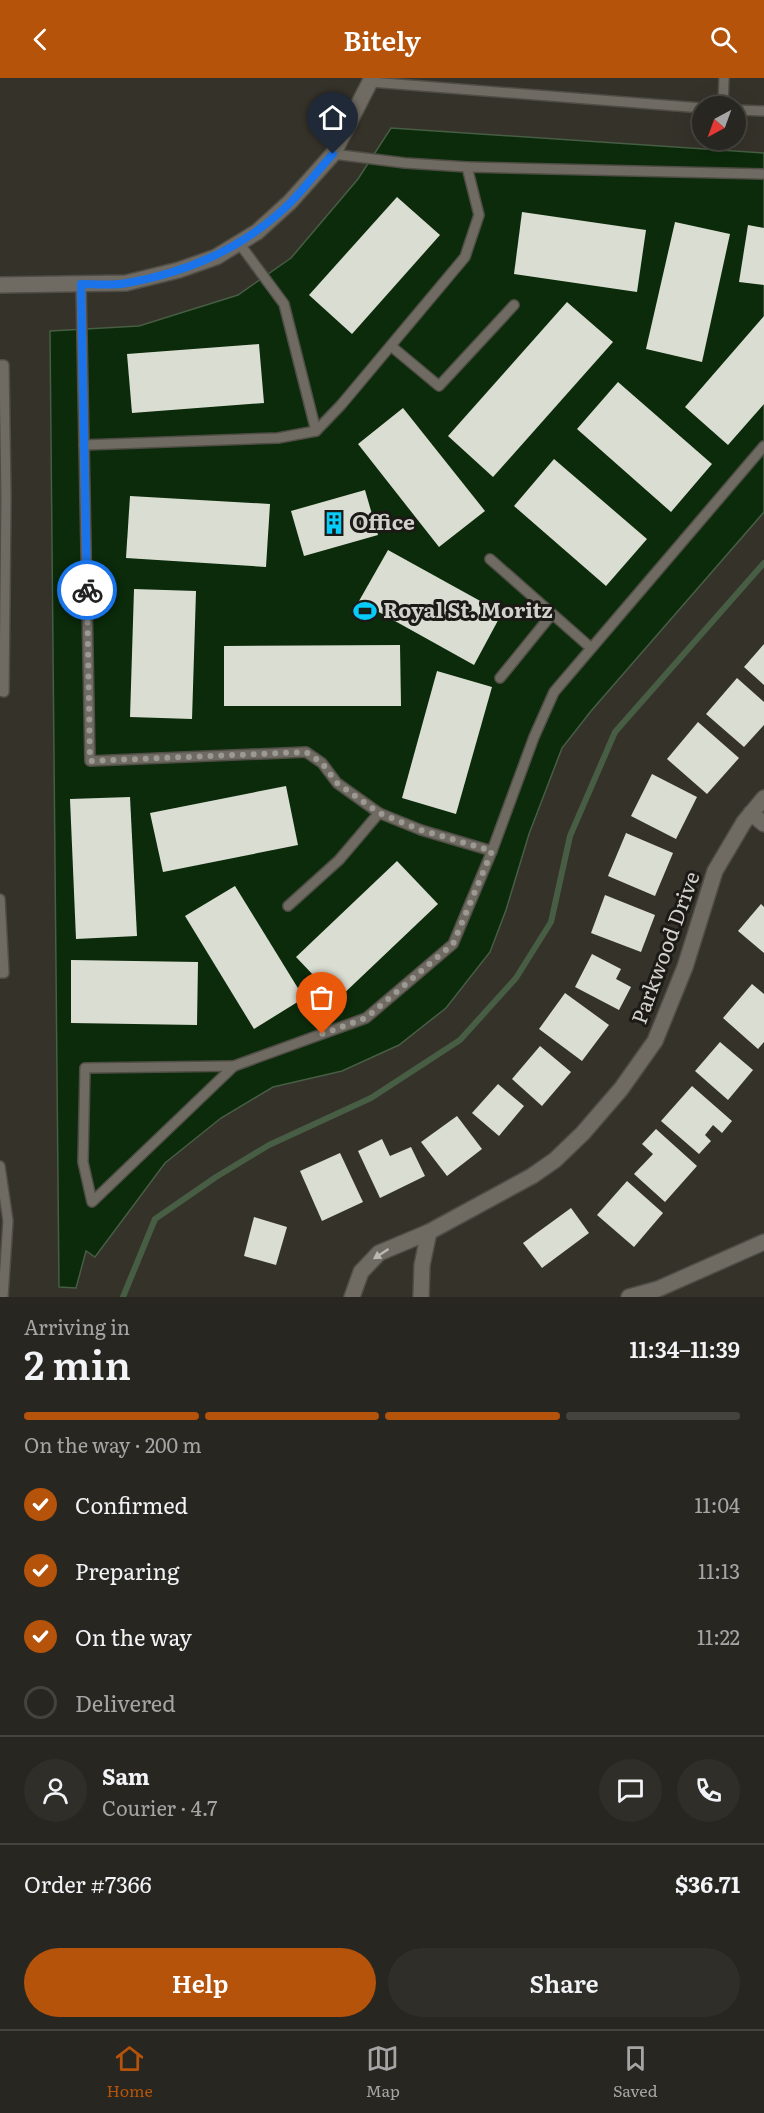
<!DOCTYPE html>
<html lang="en">
<head>
<meta charset="utf-8">
<style>
	body { margin:0; font-family:Literata,serif; background:#302e29; color:#f1f3f6; height:100vh; display:flex; flex-direction:column; font-size:22px; white-space:nowrap }
	* { box-sizing:border-box; margin:0 }
	p { font-size:20px; color:#a5a5a5 }
	.icon { flex:none; width:33px; height:33px; fill:none; stroke:currentColor; stroke-width:2; stroke-linecap:round; stroke-linejoin:round }
	.map { position:relative; height:1219px; overflow:hidden }
	.details { display:flex; flex-direction:column; background:#282620; flex:1 }
	.details>* { flex:none }
	.needle { width:39px; rotate:221deg }
	.buttons { position:absolute; left:692px; top:18px; display:grid; gap:12px }
	.buttons a { display:grid; place-items:center; width:54px; height:54px; border-radius:50%; background:#282620; box-shadow:0 6px 24px #0002,0 0 0 2px #44433e; font-size:30px }
	.pin { position:absolute; display:grid; place-items:center; width:51px; height:51px; color:#fff; margin:-62px -26px; border-radius:50% 50% 50% 0; rotate:-45deg; box-shadow:0 0 6px #0007 }
	.pin .icon { rotate:45deg }
	.courier { position:absolute; display:grid; place-items:center; width:60px; height:60px; margin:-30px; border:4px solid #1a73e8; border-radius:50%; background:#fff; color:#222; box-shadow:0 2px 8px #0007 }
	.head em { font-style:normal; font-weight:600 }
	.head div { display:flex; flex-direction:column-reverse }
	.head { display:flex; align-items:center; justify-content:space-between; height:102px; padding:0 24px }
	h1 { font-size:39px; font-weight:600; line-height:45px }
	.bar { display:grid; grid-template-columns:repeat(4,1fr); gap:9px 6px; align-content:center; height:72px; padding:0 24px }
	.bar i { height:8px; border-radius:4px; background:#44433e }
	.bar .selected { background:#b45309 }
	.bar p { grid-column:span 4 }
	.line { display:flex; align-items:center; gap:15px; padding:0 24px; border-top:2px solid #44433e }
	.line div { flex:1 }
	.round { display:grid; place-items:center; flex:none; width:63px; height:63px; border-radius:32px; background:#302e29 }
	ol { padding:0 24px; list-style:none }
	li { display:flex; align-items:center; gap:18px; height:66px }
	li p { margin-inline-start:auto }
	li .icon { padding:6px; border-radius:50%; background:#b45309; color:#fff; stroke-width:4 }
	li:last-child { color:#a5a5a5 }
	li i { width:33px; height:33px; border:3px solid #44433e; border-radius:50% }
	.action { display:flex; gap:12px; margin-top:auto; padding:12px 24px }
	.action a { flex:1; height:69px; border-radius:36px; background:#b45309; color:#fff; font-size:24px; font-weight:600; line-height:69px; text-align:center }
	.action a+a { background:#302e29; color:#f1f3f6 }
	header { display:flex; justify-content:space-between; align-items:center; height:78px; padding:0 24px; background:#b45309; color:#fff; font-size:27px; font-weight:600 }
	.tabs { display:flex; justify-content:space-around; align-items:center; height:84px; border-top:2px solid #44433e; background:#282620; font-size:16px; color:#a5a5a5 }
	.tabs a { display:grid; justify-items:center; gap:3px }
	.tabs .selected { color:#b45309 }
	.map>svg:first-child { display:block }
</style>
</head>
<body>
<header><svg class="icon" aria-label="back" viewBox="0 0 24 24"><path d="M15 5l-7 7 7 7"/></svg>Bitely<svg class="icon" aria-label="search" viewBox="0 0 24 24"><circle cx="10" cy="10" r="6"/><path d="M15 15l6 6"/></svg></header>
<div class="map">
<svg width="764" height="1219" viewBox="0 0 764 1219">
	<rect width="100%" height="100%" fill="#35322a"/>
	<path fill="#0b2b0a" stroke="#475d44" stroke-width="1.5" d="M391,50L764,75V434L591,633L562,670L529,756L506,832L490,874L446,930L399,967L342,993L273,1009L221,1040L165,1085L95,1179L86,1173L76,1210L59,1209L50,253L139,248L238,217L291,180L358,101Z"/>
	<g fill="none" stroke-linecap="round" stroke-linejoin="round">
		<path stroke="#475d44" stroke-width="6" d="M123,1219L155,1141L216,1099L269,1067L371,1020L460,962L516,900L551,844L570,758L615,654L764,485"/>
	</g>
	<g fill="#daddd2">
		<path d="M397,119L440,157L352,256L309,217Z"/>
		<path d="M522,134L646,152L637,214L514,196Z"/>
		<path d="M675,144L730,156L702,284L646,271Z"/>
		<path d="M748,147L764,150V207L739,204Z"/>
		<path d="M567,224L613,264L493,399L448,358Z"/>
		<path d="M764,238V326L728,367L685,329Z"/>
		<path d="M259,266L264,325L132,335L127,276Z"/>
		<path d="M618,304L712,386L671,434L577,351Z"/>
		<path d="M403,330L485,433L439,469L358,366Z"/>
		<path d="M554,381L647,461L606,508L514,428Z"/>
		<path d="M365,412L378,457L304,478L291,433Z"/>
		<path d="M130,418L270,426L266,489L126,480Z"/>
		<path d="M388,472L502,535L474,587L359,523Z"/>
		<path d="M134,511L196,513L192,641L130,639Z"/>
		<path d="M764,566V607L744,589Z"/>
		<path d="M400,567L401,628H224V568Z"/>
		<path d="M437,593L492,609L456,736L402,720Z"/>
		<path d="M737,600L764,624V647L744,669L706,636Z"/>
		<path d="M698,644L739,680L707,716L667,681Z"/>
		<path d="M652,696L697,719L676,761L631,738Z"/>
		<path d="M286,708L298,767L163,794L150,735Z"/>
		<path d="M130,719L137,858L76,861L70,721Z"/>
		<path d="M626,755L673,775L655,818L608,798Z"/>
		<path d="M397,783L438,826L337,922L296,879Z"/>
		<path d="M235,808L304,920L254,951L185,838Z"/>
		<path d="M605,817L655,837L641,874L591,855Z"/>
		<path d="M761,826L764,829V875L738,853Z"/>
		<path d="M592,876L621,891L616,901L631,909L619,932L575,909Z"/>
		<path d="M71,882L198,884L197,947L71,945Z"/>
		<path d="M752,906L764,916V964L758,971L723,940Z"/>
		<path d="M565,915L609,947L582,983L539,951Z"/>
		<path d="M720,964L753,992L728,1022L695,993Z"/>
		<path d="M540,968L571,994L542,1028L512,1001Z"/>
		<path d="M498,1006L524,1028L499,1058L472,1035Z"/>
		<path d="M692,1008L732,1043L722,1055L713,1047L705,1057L711,1063L699,1076L661,1043Z"/>
		<path d="M457,1038L482,1071L447,1098L421,1064Z"/>
		<path d="M656,1051L697,1088L665,1124L634,1096L653,1076L642,1066Z"/>
		<path d="M382,1061L390,1078L411,1069L425,1098L380,1120L358,1073Z"/>
		<path d="M340,1075L363,1124L322,1143L300,1093Z"/>
		<path d="M627,1103L663,1135L634,1169L597,1137Z"/>
		<path d="M571,1130L589,1155L542,1190L523,1165Z"/>
		<path d="M254,1139L287,1149L276,1187L244,1178Z"/>
	</g>
	<g fill="none" stroke-linecap="round" stroke-linejoin="round">
		<g stroke="#504d46" stroke-width="12">
			<g id="lane">
				<path d="M371,4L702,30"/>
				<path d="M723,28L724,0"/>
				<path d="M735,32L764,33"/>
				<path d="M467,89L764,96"/>
				<path d="M239,165L284,226L316,353"/>
				<path d="M81,206L90,683L306,674L322,685L337,705L379,735L421,752L492,773"/>
				<path d="M391,268L439,308L514,227"/>
				<path d="M0,287H4L6,420L4,614L0,613"/>
				<path d="M84,367L278,360L316,353L341,327L465,179L479,137L467,89L405,85L333,76"/>
				<path d="M490,481L591,570"/>
				<path d="M500,600L552,536"/>
				<path d="M0,821L4,895H0"/>
				<path d="M288,828L339,782L379,735"/>
				<path d="M234,988L366,940L453,866L492,773L534,659L554,614L764,368"/>
				<path d="M234,988L92,1124L83,1084L85,990Z"/>
				<path d="M0,1088L8,1143L3,1219"/>
			</g>
		</g>
		<g stroke="#504d46" stroke-width="18">
			<g id="street">
				<path d="M0,207L126,205L179,192L216,179L257,154L290,124L333,76L372,0"/>
				<path d="M751,735L764,746"/>
				<path d="M352,1219L361,1194L379,1175L429,1154L532,1098L555,1082L583,1055L621,1011L655,963L685,889L715,793L744,744L764,720"/>
				<path d="M421,1219L422,1187L429,1154"/>
			</g>
		</g>
		<g stroke="#504d46" stroke-width="18">
			<path id="secondary" d="M629,1219L658,1211L764,1164"/>
		</g>
		<use href="#lane" stroke="#6f6b62" stroke-width="9"/>
		<use href="#street" stroke="#6f6b62" stroke-width="15"/>
		<use href="#secondary" stroke="#6f6b62" stroke-width="15"/>
	</g>
	<defs><path id="oneway-solid" d="M-6-.8H1V-3.2L6.5 0L1 3.2V.8H-6Z" transform="scale(1.5)"/></defs>
	<use fill="#bab8b2" href="#oneway-solid" transform="translate(381 1176) rotate(147)"/>
	<g fill="none" stroke-linecap="round" stroke-linejoin="round">
		<path stroke="#9c9993" stroke-width="6" stroke-dasharray="0 10.8" d="M87,512L90,683L306,674L322,685L337,705L379,735L421,752L492,773L453,866L366,940L322,956"/>
		<path stroke="#1a73e8" stroke-width="8" d="M87,512L81,206C96,206 113,208 127,205C189,194 245,169 290,125C305,110 318,92 333,76"/>
	</g>
	<defs>
		<g id="building-bare" transform="scale(1.8)"><path d="M-4-6H4V6H1V3H-1V6H-4ZM-2.5-4.3h1.7v1.8h-1.7ZM.8-4.3h1.7v1.8H.8ZM-2.5-1h1.7V.8h-1.7ZM.8-1h1.7V.8H.8Z" fill="#07cbf9" stroke="#1b1a16" stroke-width="2.5" paint-order="stroke"/></g>
		<g id="stadium-bare" transform="scale(1.8)"><path d="M0-5a6.5 5 0 1 0 0 10a6.5 5 0 1 0 0-10ZM-3.5-1.8h7v3.6h-7Z" fill="#07cbf9" stroke="#1b1a16" stroke-width="2.5" paint-order="stroke"/></g>
	</defs>
	<g fill-rule="evenodd">
		<use href="#building-bare" x="334" y="445"/>
		<use href="#stadium-bare" x="365" y="533"/>
	</g>
	<g text-anchor="middle" stroke-width="6" stroke-linejoin="round" paint-order="stroke">
		<g font-size="21" font-weight="bold" fill="#d3d1cc" stroke="#1b1a16" text-anchor="start">
			<text x="352" y="452">Office</text>
			<text x="383" y="540">Royal St. Moritz</text>
		</g>
		<g font-size="21" fill="#d3d1cc" stroke="#1b1a16">
			<text transform="translate(666 870) rotate(-70)" y="7">Parkwood Drive</text>
		</g>
	</g>
</svg>
<div class="buttons">
<a><svg class="needle" viewBox="-14 -14 28 28"><path d="M0-13l5 13h-10z" fill="#e53935"/><path d="M0 13l5-13h-10z" fill="#a5a5a5"/></svg></a>
</div>
<div class="pin" style="left:322px;top:956px;background:#ea580c"><svg class="icon" aria-label="bag" viewBox="0 0 24 24"><path d="M5 8h14l-1 12H6zM9 8a3 3 0 0 1 6 0"/></svg></div>
<div class="pin" style="left:333px;top:76px;background:#1f2937"><svg class="icon" aria-label="home" viewBox="0 0 24 24"><path d="M3 11l9-7 9 7M6 9v11h12V9"/></svg></div>
<div class="courier" style="left:87px;top:512px"><svg class="icon" aria-label="bike" viewBox="0 0 24 24"><circle cx="6" cy="16" r="4"/><circle cx="18" cy="16" r="4"/><path d="M6 16l4-8h5l3 8M10 8l3 8H6M13 5h3"/></svg></div>
</div>
<section class="details">
<div class="head"><div><h1>2 min</h1><p>Arriving in</p></div><em>11:34–11:39</em></div>
<div class="bar"><i class="selected"></i><i class="selected"></i><i class="selected"></i><i></i><p>On the way · 200 m</p></div>
<ol>
<li><svg class="icon" aria-label="check" viewBox="0 0 24 24"><path d="M5 12l5 5 9-10"/></svg>Confirmed<p>11:04</p></li>
<li><svg class="icon" aria-label="check" viewBox="0 0 24 24"><path d="M5 12l5 5 9-10"/></svg>Preparing<p>11:13</p></li>
<li><svg class="icon" aria-label="check" viewBox="0 0 24 24"><path d="M5 12l5 5 9-10"/></svg>On the way<p>11:22</p></li>
<li><i></i>Delivered</li>
</ol>
<div class="line" style="height:108px"><a class="round"><svg class="icon" aria-label="person" viewBox="0 0 24 24"><circle cx="12" cy="8" r="4"/><path d="M4 21q1-7 8-7t8 7"/></svg></a><div><b>Sam</b><p>Courier · 4.7</p></div><a class="round"><svg class="icon" aria-label="chat" viewBox="0 0 24 24"><path d="M4 5h16v11H9l-5 4z"/></svg></a><a class="round"><svg class="icon" aria-label="phone" viewBox="0 0 24 24"><path d="M5 4h4l2 5-3 2q2 4 5 5l2-3 5 2v4C11 20 4 13 5 4z"/></svg></a></div>
<div class="line" style="height:78px"><div>Order #7366</div><b>$36.71</b></div>
<div class="action"><a>Help</a><a>Share</a></div>
</section>
<nav class="tabs">
<a class="selected"><svg class="icon" aria-label="home" viewBox="0 0 24 24"><path d="M3 11l9-7 9 7M6 9v11h12V9"/></svg>Home</a>
<a><svg class="icon" aria-label="map" viewBox="0 0 24 24"><path d="M3 6l6-2 6 2 6-2v14l-6 2-6-2-6 2zM9 4v14M15 6v14"/></svg>Map</a>
<a><svg class="icon" aria-label="saved" viewBox="0 0 24 24"><path d="M7 4h10v16l-5-4-5 4z"/></svg>Saved</a>
</nav>
</body>
</html>
